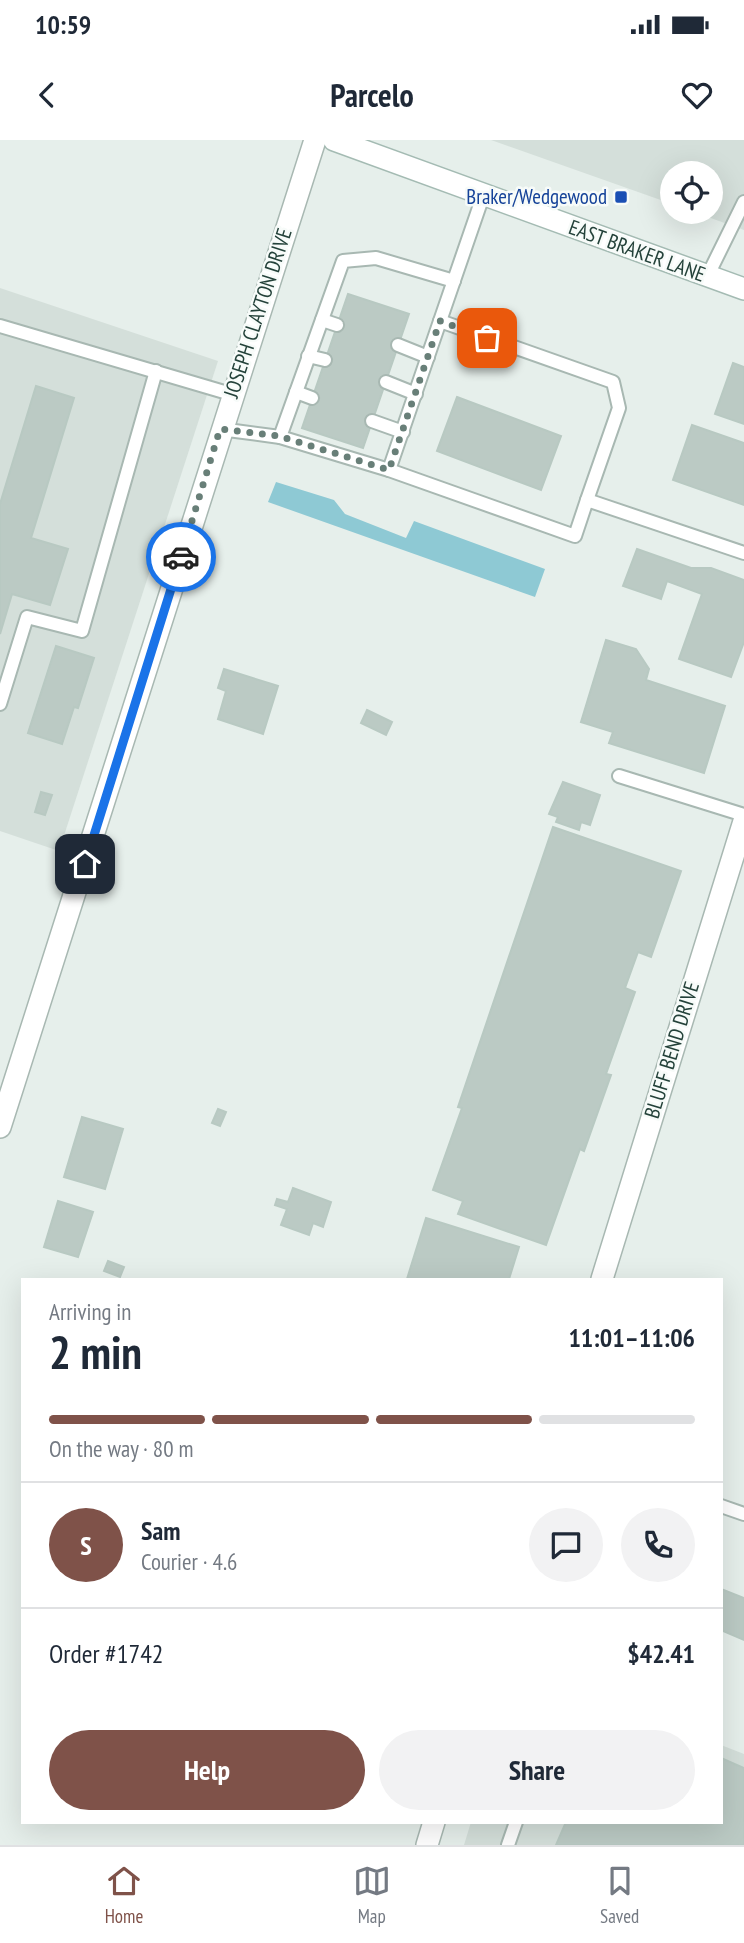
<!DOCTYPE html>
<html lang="en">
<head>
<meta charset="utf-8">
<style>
	body { margin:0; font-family:"PT Sans Narrow",sans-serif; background:#f2f2f3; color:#1f2937; height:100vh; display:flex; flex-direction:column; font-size:26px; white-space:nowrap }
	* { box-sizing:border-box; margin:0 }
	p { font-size:23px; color:#747a83 }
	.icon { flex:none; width:38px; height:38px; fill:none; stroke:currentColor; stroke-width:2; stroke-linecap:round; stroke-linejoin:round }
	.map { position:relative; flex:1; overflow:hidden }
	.sheet { position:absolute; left:21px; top:1138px; width:702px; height:546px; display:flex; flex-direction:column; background:#fff; border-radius:0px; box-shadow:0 7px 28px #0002 }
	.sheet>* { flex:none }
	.fabs { position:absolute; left:660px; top:21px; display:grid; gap:14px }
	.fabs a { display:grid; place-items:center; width:63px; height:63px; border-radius:50%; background:#fff; box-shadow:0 7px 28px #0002; font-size:35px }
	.pin { position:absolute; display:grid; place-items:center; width:60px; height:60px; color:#fff; margin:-30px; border-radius:14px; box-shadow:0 4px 10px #0006 }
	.courier { position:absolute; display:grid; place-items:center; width:70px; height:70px; margin:-35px; border:5px solid #1a73e8; border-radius:50%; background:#fff; color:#222; box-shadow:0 2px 9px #0007 }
	.overview em { font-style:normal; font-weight:600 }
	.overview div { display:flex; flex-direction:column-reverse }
	.overview { display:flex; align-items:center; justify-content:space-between; height:119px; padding:0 28px }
	h1 { font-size:46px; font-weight:600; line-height:52px }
	.bar { display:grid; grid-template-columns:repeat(4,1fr); gap:10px 7px; align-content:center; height:84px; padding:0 28px }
	.bar i { height:9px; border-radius:5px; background:#e0e1e3 }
	.bar .selected { background:#7f5249 }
	.bar p { grid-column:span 4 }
	.line { display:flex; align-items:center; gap:18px; padding:0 28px; border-top:2px solid #e0e1e3 }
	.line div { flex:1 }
	.round { display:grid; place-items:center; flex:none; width:74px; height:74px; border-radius:37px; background:#f2f2f3 }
	.primary-button { display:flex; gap:14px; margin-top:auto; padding:14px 28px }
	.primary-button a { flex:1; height:80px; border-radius:42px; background:#7f5249; color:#fff; font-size:28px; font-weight:600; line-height:80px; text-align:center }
	.primary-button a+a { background:#f2f2f3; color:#1f2937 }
	.status { display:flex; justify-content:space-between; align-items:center; height:49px; padding:0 35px; background:#fff; direction:ltr }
	.status svg { height:19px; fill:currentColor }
	header { display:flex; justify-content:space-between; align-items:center; height:91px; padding:0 28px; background:#fff; font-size:32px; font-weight:600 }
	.tab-bar { display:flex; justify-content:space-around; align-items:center; height:98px; border-top:2px solid #e0e1e3; background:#fff; font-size:19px; color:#747a83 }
	.tab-bar a { display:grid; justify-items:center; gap:4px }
	.tab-bar .selected { color:#7f5249 }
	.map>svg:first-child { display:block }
</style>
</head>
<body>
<div class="status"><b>10:59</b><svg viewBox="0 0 49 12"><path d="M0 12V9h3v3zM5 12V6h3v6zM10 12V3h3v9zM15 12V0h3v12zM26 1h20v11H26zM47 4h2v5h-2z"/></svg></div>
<header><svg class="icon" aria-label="back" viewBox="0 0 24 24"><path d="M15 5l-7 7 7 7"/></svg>Parcelo<svg class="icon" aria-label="heart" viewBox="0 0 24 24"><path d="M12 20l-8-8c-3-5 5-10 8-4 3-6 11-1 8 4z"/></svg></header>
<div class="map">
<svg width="744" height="1705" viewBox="0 0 744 1705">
	<rect width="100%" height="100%" fill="#e6efeb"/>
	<g fill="#d4dfda">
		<path d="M491,0H744V90L694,72H710V33H672V64Z"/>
		<path d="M0,148L218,221L59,711L0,691Z"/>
		<path d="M721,1605L744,1614V1705H464L471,1682H721Z"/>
	</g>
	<path fill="#8ec9d4" d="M276,342L334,360L345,374L406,398L414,381L545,429L535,457L268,362Z"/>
	<g fill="#bbcac4" stroke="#b8c9c2" stroke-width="2">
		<path d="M348,154L409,174L363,308L302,288Z"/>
		<path d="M733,223L744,227V284L715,274Z"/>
		<path d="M36,246L74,258L31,398L68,409L50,465L12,454L0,494V364Z"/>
		<path d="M457,257L561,296L541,350L437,311Z"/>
		<path d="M692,285L744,303V365L673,340Z"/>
		<path d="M637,409L691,428H711L744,440V502L731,537L679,519L702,454L667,441L661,459L623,446Z"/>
		<path d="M606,500L636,509L649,529L646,540L725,566L704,633L609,603L613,592L581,582Z"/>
		<path d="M56,506L94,518L78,568L74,567L62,604L28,593Z"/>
		<path d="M224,529L278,546L263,594L218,579L226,551L218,548Z"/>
		<path d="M367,570L392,582L386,595L361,583Z"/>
		<path d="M563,642L600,655L590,685L581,682L579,690L556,682L558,677L549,674Z"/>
		<path d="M41,652L52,655L45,675L35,672Z"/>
		<path d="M553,687L681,731L651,817L638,812L625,848L635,852L606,934L611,935L584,1011L580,1009L546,1105L458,1074L463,1061L433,1050L462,968L458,967Z"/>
		<path d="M218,969L226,972L220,986L212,983Z"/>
		<path d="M82,977L123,989L105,1049L64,1037Z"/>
		<path d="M293,1048L331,1062L323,1087L313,1083L309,1095L281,1085L287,1069L275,1065L277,1059L288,1062Z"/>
		<path d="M58,1061L93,1072L78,1117L44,1107Z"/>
		<path d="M426,1078L519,1107L509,1139H407Z"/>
		<path d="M108,1121L124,1127L120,1137L104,1131Z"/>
		<path d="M721,1449L744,1458V1500L721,1490Z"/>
		<path d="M721,1618L744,1628V1705H556L566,1682H721Z"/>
	</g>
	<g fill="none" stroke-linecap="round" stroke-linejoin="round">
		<g stroke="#a8b8b2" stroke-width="16">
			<g id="service">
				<path d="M483,56L440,181L613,242L619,268L587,360L744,413"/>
				<path d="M707,137L744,62"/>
				<path d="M322,180L337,185"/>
				<path d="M440,181L389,330L280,297L343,121L376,118L454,141"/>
				<path d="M0,186L231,254"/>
				<path d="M398,205L428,217"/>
				<path d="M308,216L325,220"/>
				<path d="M386,242L416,254"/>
				<path d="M296,252L312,258"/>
				<path d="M372,281L403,292"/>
				<path d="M220,289L280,297"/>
				<path d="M389,330L575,396L587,360"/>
				<path d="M0,564L27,477L82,491L156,231"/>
				<path d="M619,636L744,675"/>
				<path d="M721,1366L744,1374"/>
				<path d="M508,1705L516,1682"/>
			</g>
		</g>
		<g stroke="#a8b8b2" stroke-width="24">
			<g id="minor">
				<path d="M0,987L315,0"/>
				<path d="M602,1139L744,681"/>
				<path d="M427,1705L434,1682"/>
			</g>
		</g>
		<g stroke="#a4bbb3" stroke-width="24">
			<path id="secondary" d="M334,0L744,149"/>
		</g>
		<use href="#service" stroke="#fff" stroke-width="12"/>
		<use href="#minor" stroke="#fff" stroke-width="21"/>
		<use href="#secondary" stroke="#fff" stroke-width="21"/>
	</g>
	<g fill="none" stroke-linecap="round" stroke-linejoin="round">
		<path stroke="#687f78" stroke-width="7" stroke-dasharray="0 12.6" d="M181,417L220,289L279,296L389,330L440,181L487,198"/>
		<path stroke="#1a73e8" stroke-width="9" d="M85,724L181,417"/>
	</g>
	<rect fill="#1a4fb4" stroke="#f7fbf9" stroke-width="2.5" x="614" y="50" width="14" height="14" rx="3.5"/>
	<g text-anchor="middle" stroke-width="5" stroke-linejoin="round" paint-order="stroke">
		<g font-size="21" fill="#164399" stroke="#f7fbf9" text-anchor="end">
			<text x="607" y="64">Braker/Wedgewood</text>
		</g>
		<g font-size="21" fill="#24423a" stroke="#f7fbf9">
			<text transform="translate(637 111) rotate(20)" y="7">EAST BRAKER LANE</text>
			<text transform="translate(258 173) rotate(-72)" y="7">JOSEPH CLAYTON DRIVE</text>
			<text transform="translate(672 910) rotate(-73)" y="7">BLUFF BEND DRIVE</text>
		</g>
	</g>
</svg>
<div class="fabs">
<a><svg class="icon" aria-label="locate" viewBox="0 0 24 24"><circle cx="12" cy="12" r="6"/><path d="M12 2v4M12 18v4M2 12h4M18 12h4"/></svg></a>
</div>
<div class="pin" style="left:487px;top:198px;background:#ea580c"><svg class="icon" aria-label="bag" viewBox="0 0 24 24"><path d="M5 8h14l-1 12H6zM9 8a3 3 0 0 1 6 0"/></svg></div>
<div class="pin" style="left:85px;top:724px;background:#1f2937"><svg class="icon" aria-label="home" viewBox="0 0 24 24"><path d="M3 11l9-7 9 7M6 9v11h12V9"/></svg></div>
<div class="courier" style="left:181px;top:417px"><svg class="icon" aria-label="car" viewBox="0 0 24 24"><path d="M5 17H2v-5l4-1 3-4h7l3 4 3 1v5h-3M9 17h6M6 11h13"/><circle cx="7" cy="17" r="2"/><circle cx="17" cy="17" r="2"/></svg></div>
<section class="sheet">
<div class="overview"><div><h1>2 min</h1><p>Arriving in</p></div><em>11:01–11:06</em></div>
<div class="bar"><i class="selected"></i><i class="selected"></i><i class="selected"></i><i></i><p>On the way · 80 m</p></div>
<div class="line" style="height:126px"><b class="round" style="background:#7f5249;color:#fff">S</b><div><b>Sam</b><p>Courier · 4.6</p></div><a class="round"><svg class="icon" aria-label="chat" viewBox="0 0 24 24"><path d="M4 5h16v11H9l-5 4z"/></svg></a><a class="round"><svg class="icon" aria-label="phone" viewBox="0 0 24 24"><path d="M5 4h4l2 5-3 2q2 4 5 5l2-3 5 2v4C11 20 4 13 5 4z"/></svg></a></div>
<div class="line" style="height:91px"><div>Order #1742</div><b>$42.41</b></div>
<div class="primary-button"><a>Help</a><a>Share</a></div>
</section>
</div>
<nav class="tab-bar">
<a class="selected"><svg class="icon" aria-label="home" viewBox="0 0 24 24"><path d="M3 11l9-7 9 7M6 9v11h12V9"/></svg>Home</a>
<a><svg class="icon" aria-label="map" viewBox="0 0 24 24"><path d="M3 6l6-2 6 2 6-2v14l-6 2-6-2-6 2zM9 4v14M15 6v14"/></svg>Map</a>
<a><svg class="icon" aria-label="saved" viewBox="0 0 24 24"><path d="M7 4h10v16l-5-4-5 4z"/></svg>Saved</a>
</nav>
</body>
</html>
